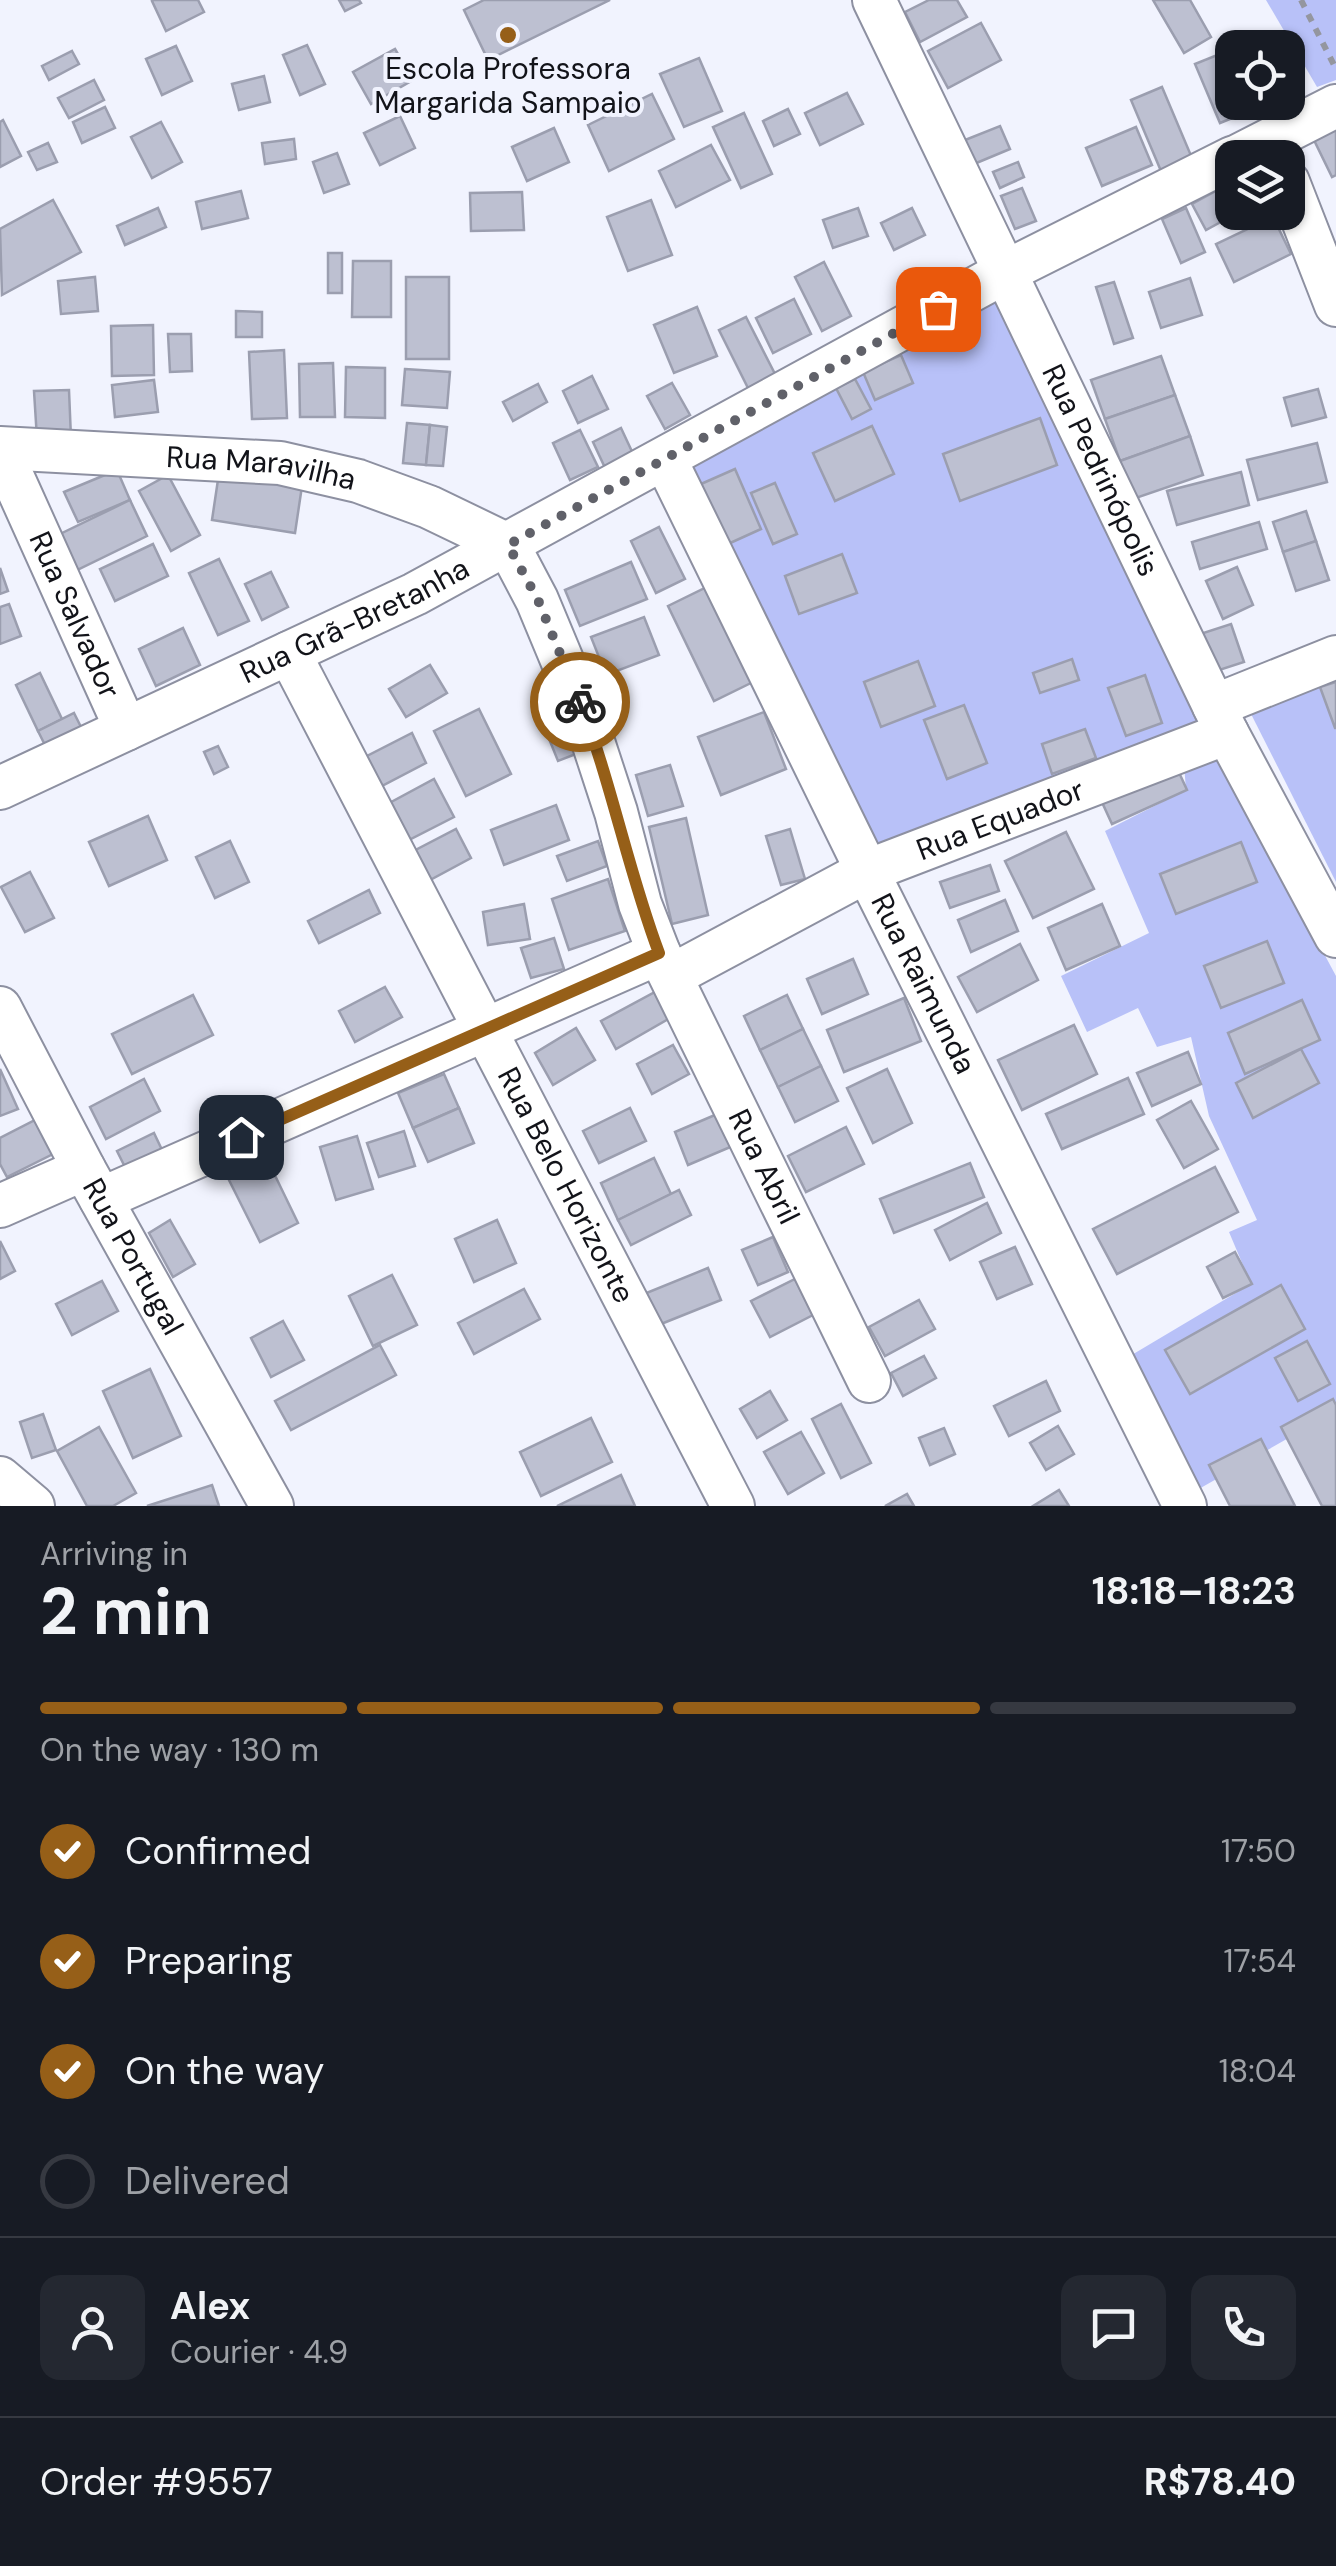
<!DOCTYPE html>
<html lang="en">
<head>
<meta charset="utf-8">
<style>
	body { margin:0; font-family:"DM Sans",sans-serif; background:#242831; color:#f1f3f6; height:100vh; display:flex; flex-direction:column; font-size:38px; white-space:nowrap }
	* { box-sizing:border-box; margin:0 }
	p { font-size:32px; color:#9ea1a6 }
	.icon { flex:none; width:55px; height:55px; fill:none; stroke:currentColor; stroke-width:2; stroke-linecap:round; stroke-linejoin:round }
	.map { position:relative; height:1506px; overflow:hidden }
	.panel { display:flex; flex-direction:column; background:#171b24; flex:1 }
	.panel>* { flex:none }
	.fabs { position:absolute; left:1215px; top:30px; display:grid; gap:20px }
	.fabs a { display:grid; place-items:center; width:90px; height:90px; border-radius:20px; background:#171b24; box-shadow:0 2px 8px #0004; font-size:50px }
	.pin { position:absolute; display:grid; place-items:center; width:85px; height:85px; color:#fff; margin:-42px; border-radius:20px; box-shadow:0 5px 15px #0006 }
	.courier { position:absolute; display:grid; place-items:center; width:100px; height:100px; margin:-50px; border:8px solid #965f18; border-radius:50%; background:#fff; color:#222; box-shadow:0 2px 12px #0007 }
	.overview em { font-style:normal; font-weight:700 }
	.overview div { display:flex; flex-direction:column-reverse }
	.overview { display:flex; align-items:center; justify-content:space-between; height:170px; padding:0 40px }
	h1 { font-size:65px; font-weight:700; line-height:75px }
	.bar { display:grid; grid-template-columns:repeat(4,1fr); gap:15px 10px; align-content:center; height:120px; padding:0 40px }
	.bar i { height:12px; border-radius:8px; background:#363941 }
	.bar .current { background:#965f18 }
	.bar p { grid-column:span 4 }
	.line { display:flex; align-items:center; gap:25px; padding:0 40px; border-top:2px solid #363941 }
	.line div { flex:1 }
	.round { display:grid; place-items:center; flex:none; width:105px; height:105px; border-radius:20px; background:#242831 }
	ol { padding:0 40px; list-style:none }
	li { display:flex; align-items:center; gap:30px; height:110px }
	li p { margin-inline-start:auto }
	li .icon { padding:10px; border-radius:50%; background:#965f18; color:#fff; stroke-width:4 }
	li:last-child { color:#9ea1a6 }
	li i { width:55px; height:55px; border:5px solid #363941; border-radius:50% }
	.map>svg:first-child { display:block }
</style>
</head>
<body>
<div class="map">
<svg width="1336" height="1506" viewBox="0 0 1336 1506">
	<rect width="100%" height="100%" fill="#f1f3fe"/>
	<g fill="#b8c1f8">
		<path d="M1266,0H1336V80L1317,87Z"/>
		<path d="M998,301L1200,728L875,852L681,460Z"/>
		<path d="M1336,675V882L1247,706Z"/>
		<path d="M1216,753L1336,976V1411L1190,1494L1130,1356L1251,1284L1229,1232L1257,1220L1209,1116L1191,1037L1157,1047L1138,1008L1087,1032L1061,976L1149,933L1105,831L1186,790L1184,764Z"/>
	</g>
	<g fill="#bdc0d1" stroke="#9b9eaf" stroke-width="2.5">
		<path d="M154,0H198L204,12L166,31L152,1Z"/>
		<path d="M339,0H359L361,3L345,11Z"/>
		<path d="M484,0H610L488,60L464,10Z"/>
		<path d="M929,0H957L967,17L920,42L905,12Z"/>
		<path d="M1153,0H1190L1211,37L1184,53Z"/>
		<path d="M981,23L1001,60L948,88L928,51Z"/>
		<path d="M307,45L325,84L300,95L283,55Z"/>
		<path d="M176,46L192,81L162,95L146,59Z"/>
		<path d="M395,49L413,80L371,104L353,72Z"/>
		<path d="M1232,49V102H1257L1259,107L1220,123L1195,64Z"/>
		<path d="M72,51L79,64L49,80L42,66Z"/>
		<path d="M699,58L722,111L684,127L660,74Z"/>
		<path d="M264,76L270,102L239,110L232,84Z"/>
		<path d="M94,80L104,100L69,118L58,98Z"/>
		<path d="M1162,87L1192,158L1161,171L1131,100Z"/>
		<path d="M847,93L863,124L820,145L805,113Z"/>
		<path d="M652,94L674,139L609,171L588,125Z"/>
		<path d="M105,107L115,128L82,143L73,122Z"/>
		<path d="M788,109L800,134L774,146L763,121Z"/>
		<path d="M744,113L772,174L741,188L713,127Z"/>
		<path d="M400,116L415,148L380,165L364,133Z"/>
		<path d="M3,120L21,156L0,167V122Z"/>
		<path d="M161,122L182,162L152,178L131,137Z"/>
		<path d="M1000,126L1010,149L974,164L965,140Z"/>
		<path d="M1136,127L1152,165L1102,186L1086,148Z"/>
		<path d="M1336,127V175L1332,177L1313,138Z"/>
		<path d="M554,128L569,162L527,181L512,147Z"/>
		<path d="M294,139L296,159L265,164L262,143Z"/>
		<path d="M48,143L57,162L37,170L28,152Z"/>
		<path d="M711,145L730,180L676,207L659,171Z"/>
		<path d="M337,153L349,184L324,193L313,162Z"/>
		<path d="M1018,162L1024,177L1000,188L993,172Z"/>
		<path d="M1225,186L1232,200V212H1239L1206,230L1192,204Z"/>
		<path d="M1022,188L1036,221L1015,229L1001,196Z"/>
		<path d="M241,191L248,218L202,229L196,202Z"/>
		<path d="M522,192L524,230L471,231L470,193Z"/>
		<path d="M53,200L81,252L2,295L0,229Z"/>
		<path d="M651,200L672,255L628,271L607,217Z"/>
		<path d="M158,208L166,227L125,245L117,226Z"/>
		<path d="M858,208L868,236L833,248L823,220Z"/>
		<path d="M912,208L925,235L894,250L881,223Z"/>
		<path d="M1186,208L1205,252L1181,263L1162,219Z"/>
		<path d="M1273,217L1291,254L1234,282L1216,244Z"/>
		<rect x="328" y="253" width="14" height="40"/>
		<path d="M353,261H391V317H352Z"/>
		<path d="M824,262L851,316L822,331L795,277Z"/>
		<path d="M95,277L98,311L61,314L58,281Z"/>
		<rect x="406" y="277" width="43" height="82"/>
		<path d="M1190,278L1202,315L1161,328L1149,292Z"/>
		<path d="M1114,282L1133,338L1114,344L1096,287Z"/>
		<path d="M794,299L811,334L773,353L756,318Z"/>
		<path d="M697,307L717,356L674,373L654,325Z"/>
		<path d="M236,311L262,312V337H236Z"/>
		<path d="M746,317L775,374L748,388L719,330Z"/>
		<path d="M153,325L154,375L112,376L111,326Z"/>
		<path d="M168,334H191L192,371L170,372Z"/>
		<path d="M284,350L287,418L252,419L249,352Z"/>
		<path d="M901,355L913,383L875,400L863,372Z"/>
		<path d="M1161,356L1175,395L1105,419L1091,380Z"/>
		<path d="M333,363L335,417H300L299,364Z"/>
		<path d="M346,367L385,368V418L345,417Z"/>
		<path d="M405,369L450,372L447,408L402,405Z"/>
		<path d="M592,376L608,409L578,423L563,391Z"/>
		<path d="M855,379L871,409L852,419L836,388Z"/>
		<path d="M154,380L158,412L115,417L112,385Z"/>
		<path d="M672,383L690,415L665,429L647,396Z"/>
		<path d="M538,384L547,402L513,421L503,402Z"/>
		<path d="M1318,389L1326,417L1292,426L1284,398Z"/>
		<path d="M69,390L71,438L37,439L34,391Z"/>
		<path d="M1175,395L1190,436L1120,461L1105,419Z"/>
		<path d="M1040,418L1057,465L960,501L943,454Z"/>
		<path d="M407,423L430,425L426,465L403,463Z"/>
		<path d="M430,425L447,427L443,466L426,465Z"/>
		<path d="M872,426L894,474L835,501L813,453Z"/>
		<path d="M621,428L635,458L607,472L593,442Z"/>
		<path d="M580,430L598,467L570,480L553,443Z"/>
		<path d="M1190,436L1203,475L1133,499L1120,461Z"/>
		<path d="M1317,443L1327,482L1258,500L1247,460Z"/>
		<path d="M735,469L761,529L728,544L701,484Z"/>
		<path d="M117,470L130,500L78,522L64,492Z"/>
		<path d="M1241,472L1249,505L1177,525L1167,491Z"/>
		<path d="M219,473L302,486L295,533L212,520Z"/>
		<path d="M168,475L200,535L171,551L139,491Z"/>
		<path d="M775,483L797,534L773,544L751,493Z"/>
		<path d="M130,500L147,536L75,571L58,535Z"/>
		<path d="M1306,511L1316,541L1283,552L1273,522Z"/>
		<path d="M1259,522L1267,549L1200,569L1192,542Z"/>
		<path d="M659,527L685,579L656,593L631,541Z"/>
		<path d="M1316,541L1329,580L1296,591L1283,552Z"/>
		<path d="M153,544L168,576L115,601L100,569Z"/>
		<path d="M842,554L857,593L799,614L785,576Z"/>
		<path d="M219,559L249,621L218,635L189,573Z"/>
		<path d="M631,562L647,599L580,626L565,590Z"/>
		<path d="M1237,567L1253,605L1223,619L1206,581Z"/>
		<path d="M0,568L8,591L0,594Z"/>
		<path d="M271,572L288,607L262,620L245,584Z"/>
		<path d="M711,585L757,680L714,701L668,606Z"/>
		<path d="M9,604L21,636L0,644V607Z"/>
		<path d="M644,617L659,655L606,675L591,637Z"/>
		<path d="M1231,624L1244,662L1207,674L1194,636Z"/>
		<path d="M183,628L200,665L156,686L139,649Z"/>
		<path d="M1072,659L1079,680L1040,693L1033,673Z"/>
		<path d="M918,661L935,706L881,727L864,682Z"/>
		<path d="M430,665L447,693L406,717L389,689Z"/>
		<path d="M40,673L62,719L38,731L16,685Z"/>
		<path d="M1145,675L1162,723L1126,736L1108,688Z"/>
		<path d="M1336,682V728H1335L1320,687Z"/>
		<path d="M964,705L987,763L947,779L924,720Z"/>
		<path d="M479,709L511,774L466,796L434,731Z"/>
		<path d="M764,712L786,769L721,795L698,737Z"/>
		<path d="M74,713L83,731L47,749L38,731Z"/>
		<path d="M565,714L581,752L558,761L543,724Z"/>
		<path d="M1085,729L1096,758L1052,774L1042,744Z"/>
		<path d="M412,733L426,763L378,788L363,758Z"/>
		<path d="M218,746L228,767L214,774L204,752Z"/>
		<path d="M670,765L683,806L648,816L636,775Z"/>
		<path d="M1176,766L1187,790L1112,824L1101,800Z"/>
		<path d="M434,779L454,817L401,844L382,807Z"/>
		<path d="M556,805L569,840L504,865L491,830Z"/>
		<path d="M148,816L167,860L109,886L89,842Z"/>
		<path d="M686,818L708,915L672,924L649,827Z"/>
		<path d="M456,829L471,858L417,887L402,857Z"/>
		<path d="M790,829L805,879L781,885L766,836Z"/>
		<path d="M1066,832L1094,889L1033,918L1005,861Z"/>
		<path d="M230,841L249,882L215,898L196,857Z"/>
		<path d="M598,841L607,866L567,881L557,856Z"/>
		<path d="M1241,842L1257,882L1176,914L1160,874Z"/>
		<path d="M990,865L999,891L950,908L940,882Z"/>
		<path d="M30,872L54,918L25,932L1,887Z"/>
		<path d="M608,879L625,931L569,950L552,899Z"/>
		<path d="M369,890L380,913L319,943L308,921Z"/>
		<path d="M1005,900L1018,931L971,952L958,920Z"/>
		<path d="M524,904L530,939L488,945L483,912Z"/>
		<path d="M1102,904L1120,946L1066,970L1048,928Z"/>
		<path d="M554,938L564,969L531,978L521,948Z"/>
		<path d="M1267,941L1284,983L1221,1008L1204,966Z"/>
		<path d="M1020,944L1038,980L977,1012L958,977Z"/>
		<path d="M853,959L868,994L822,1014L807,979Z"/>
		<path d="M385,987L402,1017L355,1042L339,1011Z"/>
		<path d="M655,992L670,1018L616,1049L601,1021Z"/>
		<path d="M193,995L213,1035L132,1074L112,1034Z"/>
		<path d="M787,995L803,1029L760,1050L744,1016Z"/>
		<path d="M904,998L921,1041L844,1072L827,1030Z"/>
		<path d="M1302,1000L1320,1040L1245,1074L1228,1033Z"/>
		<path d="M1074,1025L1097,1074L1022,1110L998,1060Z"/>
		<path d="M576,1028L595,1060L553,1085L535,1053Z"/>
		<path d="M803,1029L821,1066L778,1087L760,1050Z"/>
		<path d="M673,1045L689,1074L652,1094L637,1064Z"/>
		<path d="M1301,1049L1319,1083L1253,1118L1236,1083Z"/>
		<path d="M1188,1052L1201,1084L1152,1106L1137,1073Z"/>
		<path d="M821,1066L838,1101L795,1122L778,1087Z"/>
		<path d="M0,1069L18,1109L0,1116Z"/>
		<path d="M887,1069L912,1123L873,1143L847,1088Z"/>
		<path d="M444,1074L459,1108L413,1128L398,1093Z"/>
		<path d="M1128,1078L1144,1114L1062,1149L1046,1114Z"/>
		<path d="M144,1079L160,1111L106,1139L90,1107Z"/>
		<path d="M1191,1101L1218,1149L1184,1168L1157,1120Z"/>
		<path d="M459,1108L474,1143L428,1162L413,1128Z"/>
		<path d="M630,1108L646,1141L599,1163L583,1131Z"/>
		<path d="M722,1112L735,1145L688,1165L675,1132Z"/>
		<path d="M39,1118L57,1152L7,1177L0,1164V1138Z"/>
		<path d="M846,1127L864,1164L806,1192L788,1156Z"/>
		<path d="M404,1131L415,1166L379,1177L367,1143Z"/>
		<path d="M154,1133L163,1152L127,1171L117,1151Z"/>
		<path d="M357,1136L373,1189L336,1200L320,1147Z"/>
		<path d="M654,1158L671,1194L618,1220L601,1183Z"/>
		<path d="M267,1159L298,1223L260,1242L228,1178Z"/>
		<path d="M970,1163L984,1197L894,1233L880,1199Z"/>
		<path d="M1215,1167L1238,1212L1117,1274L1093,1229Z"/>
		<path d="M679,1190L691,1215L631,1245L618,1220Z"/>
		<path d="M987,1203L1001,1233L950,1260L935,1230Z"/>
		<path d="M170,1220L195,1264L173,1277L149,1233Z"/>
		<path d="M497,1220L516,1263L474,1282L455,1239Z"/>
		<path d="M773,1237L788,1272L758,1285L742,1250Z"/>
		<path d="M0,1241L15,1271L0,1279Z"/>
		<path d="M1015,1247L1032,1284L997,1299L980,1262Z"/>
		<path d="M1235,1252L1252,1284L1223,1298L1207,1267Z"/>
		<path d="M708,1268L721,1300L656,1326L644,1294Z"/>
		<path d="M392,1275L417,1325L373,1346L349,1296Z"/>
		<path d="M795,1279L813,1315L770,1337L751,1301Z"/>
		<path d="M102,1281L118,1311L72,1335L56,1304Z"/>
		<path d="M1281,1285L1305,1329L1190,1394L1165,1350Z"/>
		<path d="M524,1289L540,1319L474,1354L458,1323Z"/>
		<path d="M919,1300L935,1329L885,1356L869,1327Z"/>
		<path d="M283,1321L304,1360L271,1377L251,1338Z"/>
		<path d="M1307,1341L1330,1384L1298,1401L1275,1358Z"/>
		<path d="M380,1345L396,1375L291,1430L275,1401Z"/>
		<path d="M924,1356L936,1378L903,1396L891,1373Z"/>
		<path d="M150,1369L181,1436L133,1458L103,1391Z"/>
		<path d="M1046,1381L1060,1411L1009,1436L994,1406Z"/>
		<path d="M770,1391L787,1420L757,1438L740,1409Z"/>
		<path d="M1333,1399L1336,1405V1506H1322L1281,1427Z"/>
		<path d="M841,1404L871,1463L841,1478L812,1419Z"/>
		<path d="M43,1414L56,1450L32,1458L20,1422Z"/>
		<path d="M591,1418L612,1462L541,1496L520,1452Z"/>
		<path d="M1058,1426L1074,1454L1046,1470L1030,1443Z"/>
		<path d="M99,1427L136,1493L113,1506H87L57,1451Z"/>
		<path d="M944,1428L955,1454L930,1465L919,1438Z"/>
		<path d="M801,1432L824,1473L788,1494L764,1452Z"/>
		<path d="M1261,1439L1295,1506H1230L1209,1465Z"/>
		<path d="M621,1475L635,1506H557Z"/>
		<path d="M212,1485L219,1506H147Z"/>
		<path d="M1059,1490L1069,1506H1033Z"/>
		<path d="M907,1494L914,1506H885Z"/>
	</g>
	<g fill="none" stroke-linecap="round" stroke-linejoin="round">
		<g stroke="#8d90a1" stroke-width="46">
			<g id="street">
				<path id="s1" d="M874,0L1227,733L1336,936"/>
				<path d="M1234,158L1336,106"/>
				<path d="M1288,182L1336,305"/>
				<path id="s2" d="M0,448L280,463L358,481L429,507L508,545L537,600L582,708L616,812L640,904L659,953L869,1381"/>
				<path id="s3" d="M0,449L126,729"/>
				<path id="s4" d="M665,459L867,871L1185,1506"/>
				<path id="s5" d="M289,653L733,1506"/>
				<path d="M1214,706L1336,657"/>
				<path id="s6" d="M0,788L415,594L1007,271L1232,158"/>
				<path id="s7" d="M671,976L867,871L1227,733"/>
				<path id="s8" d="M0,1008L84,1169L272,1506"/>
				<path d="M101,1199L659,953"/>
				<path d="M0,1206L84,1169"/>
				<path d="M0,1478L33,1506"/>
			</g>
		</g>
		<path stroke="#94969f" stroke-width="6" stroke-dasharray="8 8" stroke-linecap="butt" d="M1301,0L1336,69"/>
		<use href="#street" stroke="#fff" stroke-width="42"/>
	</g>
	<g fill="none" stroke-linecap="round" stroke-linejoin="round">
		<path stroke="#606169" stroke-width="10" stroke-dasharray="0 18" d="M580,702L538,600L508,545L938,309"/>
		<path stroke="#965f18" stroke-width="12" d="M241,1137L659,953C628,871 612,784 580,702"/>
	</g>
	<circle fill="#965f18" stroke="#f1f3fe" stroke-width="4" cx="508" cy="35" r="10"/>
	<g text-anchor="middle" stroke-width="8" stroke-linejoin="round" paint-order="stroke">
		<g font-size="30" fill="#121319" stroke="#f1f3fe">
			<text x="508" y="79">Escola Professora<tspan x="508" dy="34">Margarida Sampaio</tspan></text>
		</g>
		<g font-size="30" fill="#121319" stroke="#f1f3fe">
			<text dy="10" stroke="none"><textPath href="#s1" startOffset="522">Rua Pedrinópolis</textPath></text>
			<text dy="10" stroke="none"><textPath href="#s2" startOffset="262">Rua Maravilha</textPath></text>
			<text dy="10" stroke="none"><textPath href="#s3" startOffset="182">Rua Salvador</textPath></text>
			<text dy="10" stroke="none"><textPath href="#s6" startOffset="392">Rua Grã-Bretanha</textPath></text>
			<text dy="10" stroke="none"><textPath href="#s7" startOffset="365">Rua Equador</textPath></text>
			<text dy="10" stroke="none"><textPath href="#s4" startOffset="585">Rua Raimunda</textPath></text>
			<text dy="10" stroke="none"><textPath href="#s2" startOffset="1198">Rua Abril</textPath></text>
			<text dy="10" stroke="none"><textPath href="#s5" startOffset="600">Rua Belo Horizonte</textPath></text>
			<text dy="10" stroke="none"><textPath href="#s8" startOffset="282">Rua Portugal</textPath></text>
		</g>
	</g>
</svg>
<div class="fabs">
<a><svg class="icon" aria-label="locate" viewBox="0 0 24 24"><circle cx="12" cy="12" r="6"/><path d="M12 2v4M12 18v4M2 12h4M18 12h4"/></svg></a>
<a><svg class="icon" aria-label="layers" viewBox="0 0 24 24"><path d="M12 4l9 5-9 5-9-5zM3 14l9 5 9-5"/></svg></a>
</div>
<div class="pin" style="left:938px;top:309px;background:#ea580c"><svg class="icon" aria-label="bag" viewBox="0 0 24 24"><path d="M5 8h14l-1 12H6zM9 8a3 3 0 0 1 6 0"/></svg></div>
<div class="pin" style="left:241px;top:1137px;background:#1f2937"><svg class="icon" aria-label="home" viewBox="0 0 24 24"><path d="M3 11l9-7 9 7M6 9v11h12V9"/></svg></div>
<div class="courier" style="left:580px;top:702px"><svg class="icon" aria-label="bike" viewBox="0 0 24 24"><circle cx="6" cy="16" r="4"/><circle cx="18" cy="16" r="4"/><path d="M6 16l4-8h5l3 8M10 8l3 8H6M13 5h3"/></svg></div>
</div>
<section class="panel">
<div class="overview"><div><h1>2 min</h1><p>Arriving in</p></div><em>18:18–18:23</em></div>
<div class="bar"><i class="current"></i><i class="current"></i><i class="current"></i><i></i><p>On the way · 130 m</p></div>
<ol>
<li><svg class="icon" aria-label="check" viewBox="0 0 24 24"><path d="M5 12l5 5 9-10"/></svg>Confirmed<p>17:50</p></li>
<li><svg class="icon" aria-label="check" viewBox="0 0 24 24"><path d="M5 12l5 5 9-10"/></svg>Preparing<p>17:54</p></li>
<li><svg class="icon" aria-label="check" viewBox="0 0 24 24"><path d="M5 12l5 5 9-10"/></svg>On the way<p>18:04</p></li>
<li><i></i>Delivered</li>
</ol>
<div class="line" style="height:180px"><a class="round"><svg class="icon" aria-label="person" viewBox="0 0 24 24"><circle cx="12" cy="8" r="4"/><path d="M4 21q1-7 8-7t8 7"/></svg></a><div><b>Alex</b><p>Courier · 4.9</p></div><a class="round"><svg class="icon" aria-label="chat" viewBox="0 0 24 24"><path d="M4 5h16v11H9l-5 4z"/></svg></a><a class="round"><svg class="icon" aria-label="phone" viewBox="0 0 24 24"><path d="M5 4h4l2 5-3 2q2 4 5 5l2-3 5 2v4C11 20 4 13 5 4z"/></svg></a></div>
<div class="line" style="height:130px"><div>Order #9557</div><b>R$78.40</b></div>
</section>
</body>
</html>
